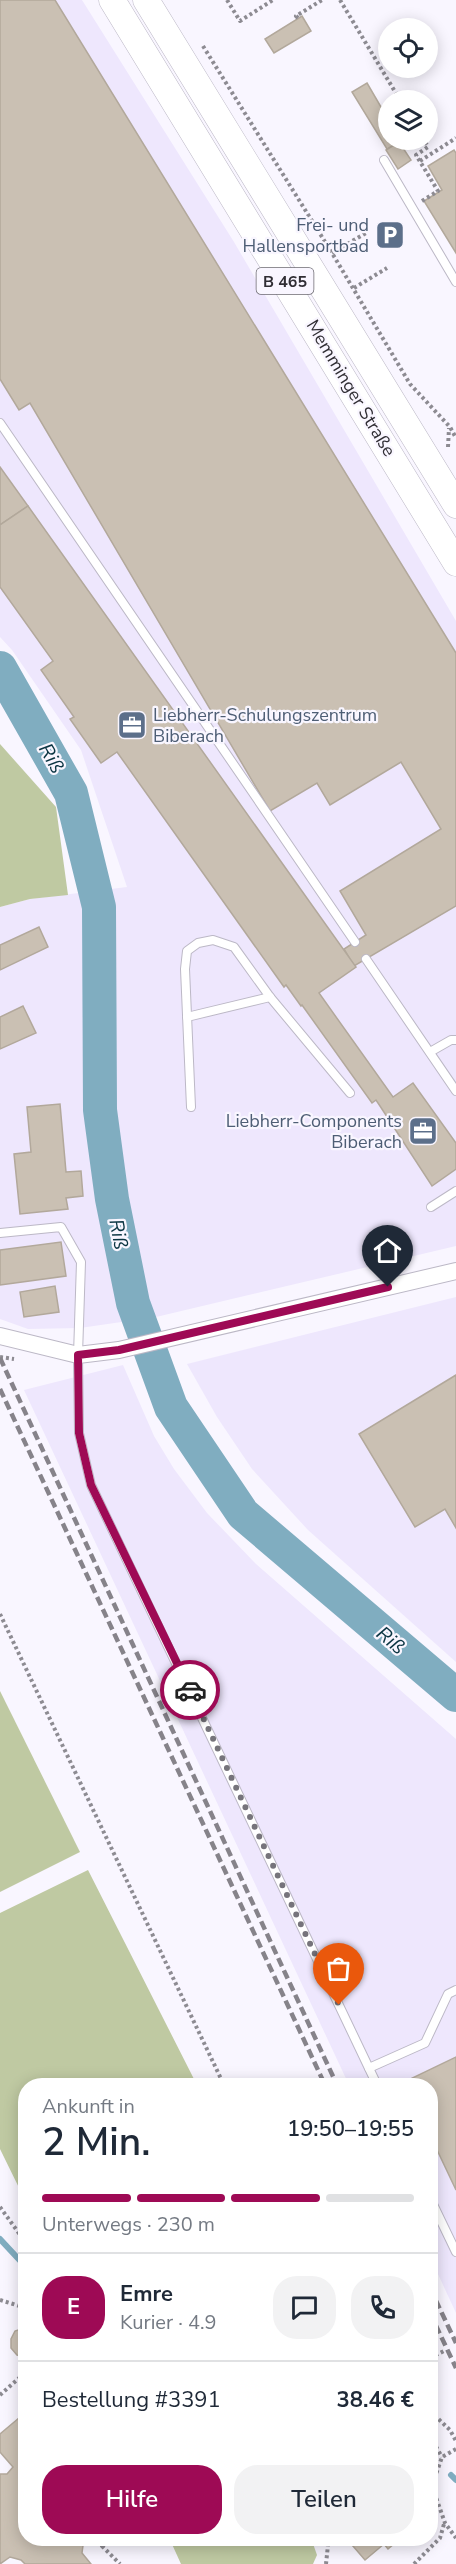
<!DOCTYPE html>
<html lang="de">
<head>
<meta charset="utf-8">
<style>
	body { margin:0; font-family:"Nunito Sans",sans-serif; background:#f2f2f3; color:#1f2937; height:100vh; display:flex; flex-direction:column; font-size:22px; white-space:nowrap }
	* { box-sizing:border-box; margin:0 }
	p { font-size:20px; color:#747a83 }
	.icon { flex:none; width:33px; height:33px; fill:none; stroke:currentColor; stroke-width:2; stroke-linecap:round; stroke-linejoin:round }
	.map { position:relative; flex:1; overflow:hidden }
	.sheet { position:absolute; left:18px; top:2078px; width:420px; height:468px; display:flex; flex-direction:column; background:#fff; border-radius:24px; box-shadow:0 3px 15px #0003 }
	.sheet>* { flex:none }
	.controls { position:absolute; left:378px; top:18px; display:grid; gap:12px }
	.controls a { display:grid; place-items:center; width:60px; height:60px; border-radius:50%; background:#fff; box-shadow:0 3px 15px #0003; font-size:30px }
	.pin { position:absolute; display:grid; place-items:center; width:51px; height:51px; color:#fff; margin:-62px -26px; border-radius:50% 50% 50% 0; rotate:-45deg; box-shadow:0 0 6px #0007 }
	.pin .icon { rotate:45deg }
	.courier { position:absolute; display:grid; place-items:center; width:60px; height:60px; margin:-30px; border:4px solid #9e0a55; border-radius:50%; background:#fff; color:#222; box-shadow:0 2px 8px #0007 }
	.head em { font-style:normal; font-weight:600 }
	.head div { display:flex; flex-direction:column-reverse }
	.head { display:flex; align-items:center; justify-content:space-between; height:102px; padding:0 24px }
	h1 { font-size:39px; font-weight:600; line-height:45px }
	.bar { display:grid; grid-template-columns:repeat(4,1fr); gap:9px 6px; align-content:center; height:72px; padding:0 24px }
	.bar i { height:8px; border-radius:4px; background:#e0e1e3 }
	.bar .current { background:#9e0a55 }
	.bar p { grid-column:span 4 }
	.line { display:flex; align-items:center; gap:15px; padding:0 24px; border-top:2px solid #e0e1e3 }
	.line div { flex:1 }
	.round { display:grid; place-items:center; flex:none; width:63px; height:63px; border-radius:24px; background:#f2f2f3 }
	.action { display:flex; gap:12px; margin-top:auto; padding:12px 24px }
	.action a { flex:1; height:69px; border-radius:24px; background:#9e0a55; color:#fff; font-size:24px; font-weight:600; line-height:69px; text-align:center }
	.action a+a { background:#f2f2f3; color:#1f2937 }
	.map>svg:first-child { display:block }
</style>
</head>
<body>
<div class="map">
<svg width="456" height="2564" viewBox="0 0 456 2564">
	<rect width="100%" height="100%" fill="#f9f6ff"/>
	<g fill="#eee7fd">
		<path d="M0,0H82L234,242L456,621V1246L156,1317L80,1328L28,1329L0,1319V907L30,899L127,887L81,750L12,650L0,637Z"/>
		<path d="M456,1297V1662L308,1530L252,1469L217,1417L187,1364Z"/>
		<path d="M123,1365L154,1436L174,1469L207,1513L256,1564L456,1739V2313L431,2259L430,2085H349L24,1390Z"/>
	</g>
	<g fill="#bfc9a2">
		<path d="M0,744L56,807L68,895L30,899L0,907Z"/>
		<path d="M0,1691L80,1852L0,1892Z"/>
		<path d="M88,1870L197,2085H26L25,2200L0,2149V1913Z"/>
		<path d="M173,2538H311L317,2555L313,2564H181L171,2542Z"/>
	</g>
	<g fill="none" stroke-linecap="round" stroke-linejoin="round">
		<g stroke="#80adc0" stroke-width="6">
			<path d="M0,2239L26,2267"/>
			<path d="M451,2475L456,2480"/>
		</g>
		<path stroke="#80adc0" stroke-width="34" d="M0,668L71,793L99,907L100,1110L112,1199L133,1303L171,1407L243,1514L456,1695"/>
	</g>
	<g fill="#cac0b3" stroke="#b2a89b" stroke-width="1.5">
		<path d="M0,0H55L456,653V906L354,966L344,949L366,935L340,891L441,829L401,762L330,805L317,783L270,811L30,403L19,410L0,379Z"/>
		<path d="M302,16L311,31L274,53L265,39Z"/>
		<path d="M367,83L388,119V140L402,141L387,149L352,92Z"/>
		<path d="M399,142L411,160L398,169L386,150Z"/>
		<path d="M454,150L456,153V253L424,201L442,190L428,166Z"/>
		<path d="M0,467L28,506L0,525Z"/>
		<path d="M28,506L356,967L319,993L393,1097L413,1083L456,1143V1169L432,1186L380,1106L376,1100L372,1103L302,1005L301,1006L286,985L284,987L117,752L101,763L70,719L74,717L41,670L53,661L0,587V525Z"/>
		<path d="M39,927L48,947L0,970V945Z"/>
		<path d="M23,1006L36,1033L0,1049V1017Z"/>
		<path d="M60,1104L66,1172L81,1171L83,1196L66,1198L68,1209L20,1214L14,1154L31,1152L27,1107Z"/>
		<path d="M61,1242L66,1276L0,1285V1250Z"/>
		<path d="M55,1286L59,1312L24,1317L20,1292Z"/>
		<path d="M456,1375V1528L445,1509L415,1527L359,1434Z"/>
		<path d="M456,2057V2190L430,2135V2085H408L406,2081Z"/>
		<path d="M24,2328H26V2357L17,2355L11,2348V2339L15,2331Z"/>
		<path d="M26,2412V2538H84L82,2553L91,2564H25L21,2560L10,2557L0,2564V2474H7L13,2467L0,2452V2434Z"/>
		<path d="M346,2538H401L388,2549L384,2544L365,2560Z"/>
	</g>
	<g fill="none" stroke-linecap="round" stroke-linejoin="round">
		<g stroke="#bcb8c6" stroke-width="10">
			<g id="service">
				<path d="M384,160L456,282"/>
				<path d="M0,423L355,942"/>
				<path d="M366,959L456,1091"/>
				<path d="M187,1017L270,997"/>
				<path d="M430,1052L451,1040H456"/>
				<path d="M191,1107L185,969L187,951L198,943L213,940L234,947L270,997L350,1093"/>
				<path d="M431,1207L456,1191"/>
				<path d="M0,1233L61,1227L81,1262L78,1355L79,1433L91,1485L377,2085"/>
				<path d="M369,2068L425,2043L448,1994L456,1990"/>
				<path d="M430,2198L456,2252"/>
			</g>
		</g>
		<g stroke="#bcb8c6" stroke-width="18">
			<path id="minor" d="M0,1336L78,1355L119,1350L456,1271"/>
		</g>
		<g stroke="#bcb8c6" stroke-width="27">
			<g id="primary">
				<path d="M112,0L456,563"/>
				<path d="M146,0L456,505"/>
			</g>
		</g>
		<g stroke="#8d8b92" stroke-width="4" stroke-dasharray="3 3" stroke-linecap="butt">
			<path d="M227,0L240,21L273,0"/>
			<path d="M340,0L400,100"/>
			<path d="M298,18L296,16L322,0"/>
			<path d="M203,46L332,253L410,384L450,427L456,438"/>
			<path d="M420,161L456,138"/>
			<path d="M422,201L438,191L416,155L428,147L424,140"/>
			<path d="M332,253L366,233"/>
			<path d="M354,288L387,268"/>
			<path d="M448,447L449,428"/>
			<path d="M0,1357L14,1359"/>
			<path d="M0,1614L224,2085"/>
			<path d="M0,2207L26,2243"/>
			<path d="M0,2300L26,2308"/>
			<path d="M430,2358L444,2351"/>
			<path d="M0,2395L26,2372"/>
			<path d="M430,2411L450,2430L456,2441"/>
			<path d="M430,2436L442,2457"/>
			<path d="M456,2449L442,2457L432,2486L445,2523L456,2538"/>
			<path d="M111,2538L102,2546L120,2564"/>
			<path d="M325,2538L328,2545L326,2564"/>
			<path d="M414,2564L440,2538L444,2524"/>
		</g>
		<use href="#service" stroke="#fff" stroke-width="8"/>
		<use href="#minor" stroke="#fff" stroke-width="16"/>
		<use href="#primary" stroke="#fff" stroke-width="26"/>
		<g stroke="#86838a" stroke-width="4.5" stroke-dasharray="9 4.5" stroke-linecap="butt">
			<path d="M0,1358L337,2085"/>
			<path d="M0,1389L325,2085"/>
			<path d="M430,2288L456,2343"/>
			<path d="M430,2313L456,2368"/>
		</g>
	</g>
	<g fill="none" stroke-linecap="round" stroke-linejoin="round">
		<path stroke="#76747b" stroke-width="6" stroke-dasharray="0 10.8" d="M190,1690L339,2005"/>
		<path stroke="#9e0a55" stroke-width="8" d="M190,1690L91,1485L79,1433L78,1355L119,1350L388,1287"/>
	</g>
	<defs>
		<g id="parking-square" transform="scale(1.5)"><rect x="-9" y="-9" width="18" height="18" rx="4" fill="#5c6f8a" stroke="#f9f6ff"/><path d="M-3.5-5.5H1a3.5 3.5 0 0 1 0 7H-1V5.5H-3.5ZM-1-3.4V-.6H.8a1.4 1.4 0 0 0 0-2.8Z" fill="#fff"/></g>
		<g id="office-square" transform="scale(1.5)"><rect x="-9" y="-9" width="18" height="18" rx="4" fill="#5c6f8a" stroke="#f9f6ff"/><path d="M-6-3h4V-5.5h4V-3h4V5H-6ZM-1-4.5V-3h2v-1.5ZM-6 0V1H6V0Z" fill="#fff"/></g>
	</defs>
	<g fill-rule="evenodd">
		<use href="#parking-square" x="390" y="235"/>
		<use href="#office-square" x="132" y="725"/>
		<use href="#office-square" x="423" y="1131"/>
	</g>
	<g text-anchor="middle" stroke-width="4.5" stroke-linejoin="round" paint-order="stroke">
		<rect fill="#f9f6ff" stroke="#6c6a71" stroke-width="1.5" x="256.5" y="268" width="57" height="26" rx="4.5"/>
		<g font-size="16" font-weight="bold" fill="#302e34">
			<text x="285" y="287">B 465</text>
		</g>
		<g font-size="18" fill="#4e5e75" stroke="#f9f6ff" text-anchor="end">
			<text x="369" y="231">Frei- und<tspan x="369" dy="21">Hallensportbad</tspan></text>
			<text x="153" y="721" text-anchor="start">Liebherr-Schulungszentrum<tspan x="153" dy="21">Biberach</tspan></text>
			<text x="402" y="1127">Liebherr-Components<tspan x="402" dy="21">Biberach</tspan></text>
		</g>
		<g font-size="18" fill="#302e34" stroke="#f9f6ff">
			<text transform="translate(351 388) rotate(59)" y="6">Memminger Straße</text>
		</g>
		<g font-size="20" font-style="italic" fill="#0a3442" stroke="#f9f6ff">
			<text transform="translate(52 758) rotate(60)" y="7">Riß</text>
			<text transform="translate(119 1234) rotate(79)" y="7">Riß</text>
			<text transform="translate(391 1640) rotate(40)" y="7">Riß</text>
		</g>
	</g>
</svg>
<div class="controls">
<a><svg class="icon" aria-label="locate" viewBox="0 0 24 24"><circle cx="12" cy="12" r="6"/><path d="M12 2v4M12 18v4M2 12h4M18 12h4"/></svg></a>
<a><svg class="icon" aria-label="layers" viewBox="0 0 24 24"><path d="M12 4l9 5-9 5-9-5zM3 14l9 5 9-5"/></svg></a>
</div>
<div class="pin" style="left:339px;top:2005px;background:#ea580c"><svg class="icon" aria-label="bag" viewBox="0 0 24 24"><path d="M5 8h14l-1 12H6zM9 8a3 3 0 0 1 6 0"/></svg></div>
<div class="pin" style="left:388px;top:1287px;background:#1f2937"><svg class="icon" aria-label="home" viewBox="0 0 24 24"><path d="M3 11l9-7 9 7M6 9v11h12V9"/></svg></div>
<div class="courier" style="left:190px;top:1690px"><svg class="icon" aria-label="car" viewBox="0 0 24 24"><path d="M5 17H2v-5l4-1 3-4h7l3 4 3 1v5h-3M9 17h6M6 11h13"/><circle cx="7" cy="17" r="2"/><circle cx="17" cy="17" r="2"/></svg></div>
<section class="sheet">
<div class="head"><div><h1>2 Min.</h1><p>Ankunft in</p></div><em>19:50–19:55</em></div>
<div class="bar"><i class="current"></i><i class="current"></i><i class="current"></i><i></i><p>Unterwegs · 230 m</p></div>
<div class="line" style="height:108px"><b class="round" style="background:#9e0a55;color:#fff">E</b><div><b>Emre</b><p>Kurier · 4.9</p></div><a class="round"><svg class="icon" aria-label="chat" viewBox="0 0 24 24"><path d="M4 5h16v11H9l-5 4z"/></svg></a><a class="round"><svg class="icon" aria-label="phone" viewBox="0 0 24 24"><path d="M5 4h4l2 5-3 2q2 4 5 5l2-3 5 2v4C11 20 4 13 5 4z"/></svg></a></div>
<div class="line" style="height:78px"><div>Bestellung #3391</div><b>38.46 €</b></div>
<div class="action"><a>Hilfe</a><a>Teilen</a></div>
</section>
</div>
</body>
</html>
